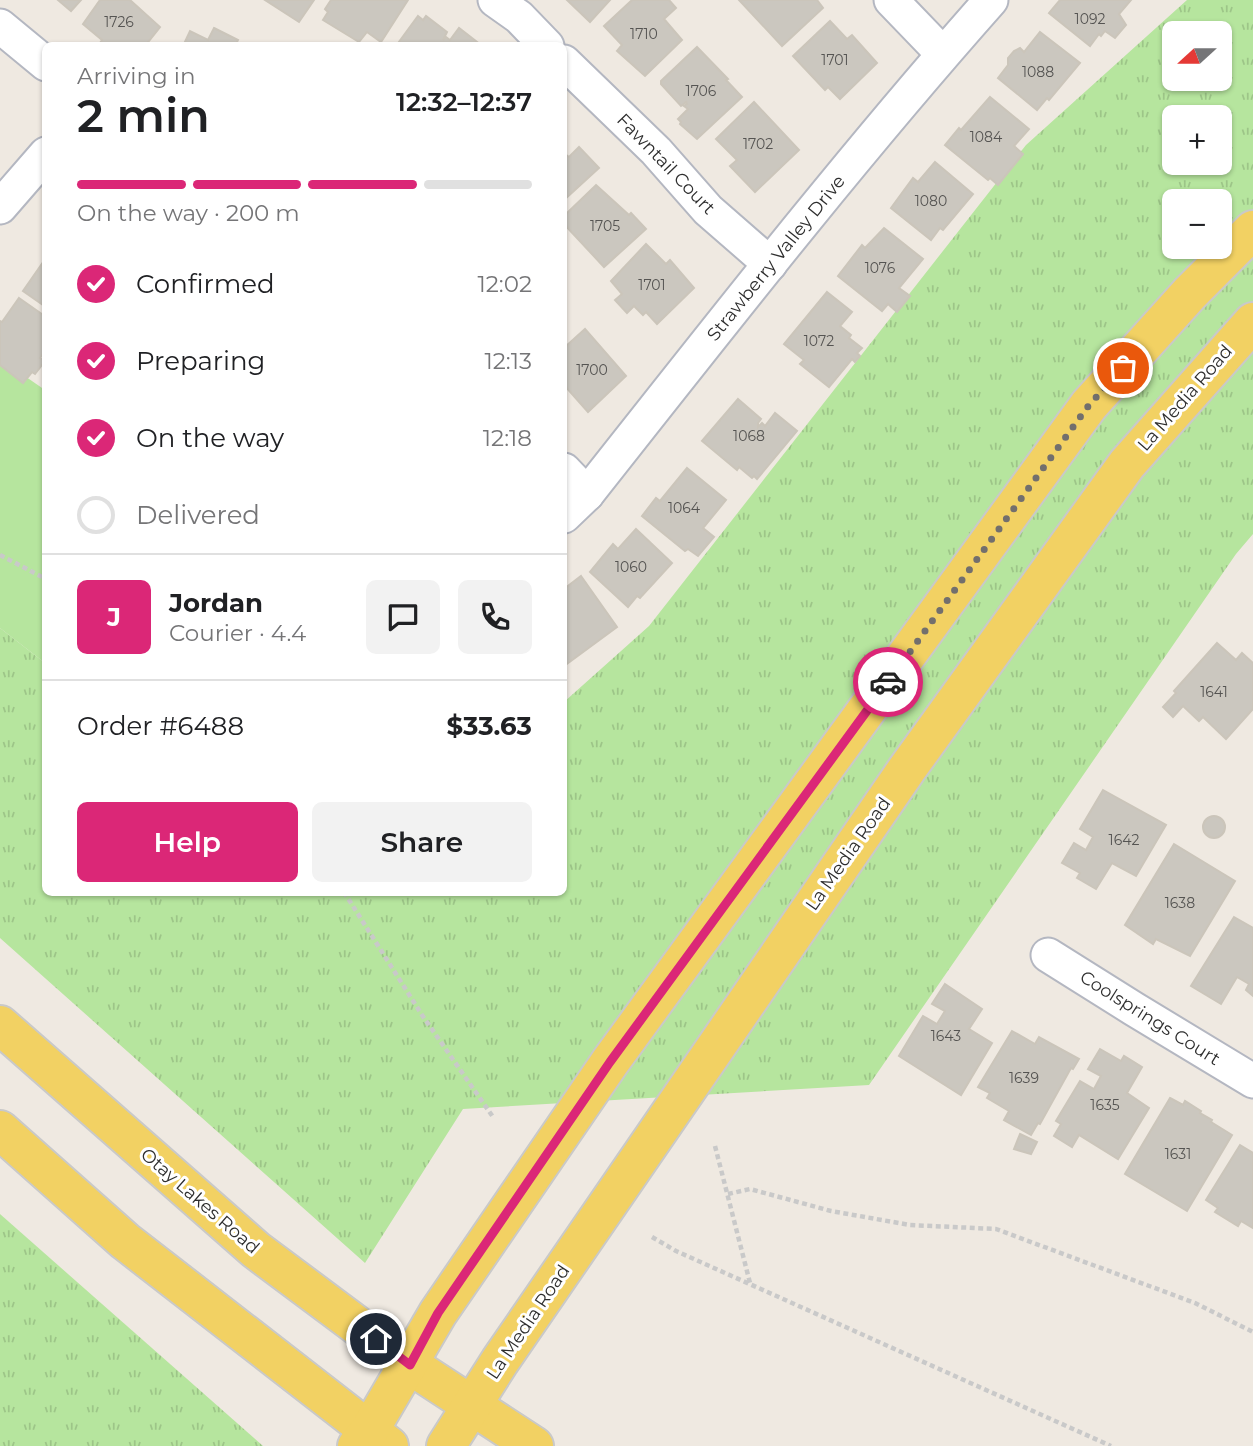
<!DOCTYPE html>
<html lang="en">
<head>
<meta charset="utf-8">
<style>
	body { margin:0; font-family:Montserrat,sans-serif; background:#f2f2f2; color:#202124; height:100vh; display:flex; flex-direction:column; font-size:26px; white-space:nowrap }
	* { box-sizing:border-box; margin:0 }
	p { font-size:23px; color:#757577 }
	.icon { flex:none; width:38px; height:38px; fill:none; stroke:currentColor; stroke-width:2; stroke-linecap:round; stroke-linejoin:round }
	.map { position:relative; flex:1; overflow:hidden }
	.side { position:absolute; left:42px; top:42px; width:525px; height:854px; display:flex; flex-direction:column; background:#fff; border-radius:10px; box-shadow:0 2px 5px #0004 }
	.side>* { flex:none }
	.needle { width:46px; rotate:249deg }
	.buttons { position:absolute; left:1162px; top:21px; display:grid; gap:14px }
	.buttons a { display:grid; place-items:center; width:70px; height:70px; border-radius:10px; background:#fff; box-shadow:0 2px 5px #0004; font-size:35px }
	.pin { position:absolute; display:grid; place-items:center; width:60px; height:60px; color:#fff; margin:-30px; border:4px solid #fff; border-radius:50%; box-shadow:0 2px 7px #0007 }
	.courier { position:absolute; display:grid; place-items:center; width:70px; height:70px; margin:-35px; border:5px solid #db2777; border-radius:50%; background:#fff; color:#222; box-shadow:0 2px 9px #0007 }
	.head em { font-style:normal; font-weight:600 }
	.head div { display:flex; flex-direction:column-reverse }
	.head { display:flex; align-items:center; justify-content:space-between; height:119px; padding:0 35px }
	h1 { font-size:46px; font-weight:600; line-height:52px }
	.bar { display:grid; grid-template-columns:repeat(4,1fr); gap:10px 7px; align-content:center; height:84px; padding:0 35px }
	.bar i { height:9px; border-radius:5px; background:#e0e0e0 }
	.bar .selected { background:#db2777 }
	.bar p { grid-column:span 4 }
	.line { display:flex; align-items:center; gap:18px; padding:0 35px; border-top:2px solid #e0e0e0 }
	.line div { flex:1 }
	.round { display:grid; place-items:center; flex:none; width:74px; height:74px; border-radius:10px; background:#f2f2f2 }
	ol { padding:0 35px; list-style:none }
	li { display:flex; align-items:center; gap:21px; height:77px }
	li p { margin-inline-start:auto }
	li .icon { padding:7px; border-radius:50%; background:#db2777; color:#fff; stroke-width:4 }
	li:last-child { color:#757577 }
	li i { width:38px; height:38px; border:4px solid #e0e0e0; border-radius:50% }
	.action { display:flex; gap:14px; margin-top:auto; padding:14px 35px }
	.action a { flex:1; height:80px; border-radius:10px; background:#db2777; color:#fff; font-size:28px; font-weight:600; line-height:80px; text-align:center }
	.action a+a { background:#f2f2f2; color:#202124 }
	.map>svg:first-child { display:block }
</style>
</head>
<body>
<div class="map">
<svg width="1253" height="1446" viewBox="0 0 1253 1446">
	<defs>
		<pattern id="grass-tufts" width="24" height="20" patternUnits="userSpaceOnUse" patternTransform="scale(1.75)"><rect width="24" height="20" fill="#b6e59e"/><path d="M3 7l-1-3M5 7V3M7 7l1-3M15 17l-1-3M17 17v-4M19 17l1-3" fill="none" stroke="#9dc588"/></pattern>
	</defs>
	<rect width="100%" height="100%" fill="#efe9e1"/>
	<g fill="url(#grass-tufts)" fill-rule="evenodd">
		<path d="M1187,0H1253V534L1236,554L869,1085L463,1109L365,1263L0,938V628L45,663L46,892H564V702L649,626L1026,145ZM1174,33H1220V79H1174ZM1174,117H1220V163H1174ZM1174,201H1220V247H1174Z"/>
		<path d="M0,1214L263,1446H0Z"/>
	</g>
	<path fill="#b6e59e" d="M0,359L45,390V663L0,628Z"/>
	<g fill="#cbc7bf" stroke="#cbc5ba" stroke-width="2">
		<path d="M58,0H81L71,11Z"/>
		<path d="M100,0H130L160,27L145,46H98L102,40L83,24Z"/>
		<path d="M265,0H314L299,22Z"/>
		<path d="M331,0H408L381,42L367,32L359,42L323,20L328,12L325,9Z"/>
		<path d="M567,0H610L590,22Z"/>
		<path d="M632,0H669L676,8L664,19L682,40L645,76L617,51L622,45L604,26Z"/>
		<path d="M739,0H817L823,8L782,46Z"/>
		<path d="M1060,0H1131L1119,14L1126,25L1115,38L1105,31L1101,36L1099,34L1090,46L1049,13Z"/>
		<path d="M418,16L423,20L426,16L447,32L443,40L446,37L450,40L459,28L481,45L396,46Z"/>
		<path d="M830,21L847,39L852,35L877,63L840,99L828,87L825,90L793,56Z"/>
		<path d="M214,28L238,40L235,46H183L190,31L208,40Z"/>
		<path d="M1040,32L1080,63L1049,100L1047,98L1037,110L998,78L1008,65V58L1014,51L1020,48L1024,52Z"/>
		<path d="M697,47L728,79L726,80L742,97L697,139L680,124L681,122L678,119L688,109L684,106L687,104L686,102L681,106L661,84V81Z"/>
		<path d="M990,97L1029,129L1014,146L1023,154L998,185L990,178L988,180L945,145L959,128L961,130Z"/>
		<path d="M754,102L799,150L755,192L730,166L737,160L716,139Z"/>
		<path d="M579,147L599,168L564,200V155L565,154L569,157Z"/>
		<path d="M935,162L973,194L943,230L940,228L931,240L891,208L913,178L918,182Z"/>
		<path d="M596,185L629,215L631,213L646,229L604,267L564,224V216Z"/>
		<path d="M884,228L923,259L899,288L910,296L897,312L888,304L882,311L838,276L862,245L865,248Z"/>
		<path d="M646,244L666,264L670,260L694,288L657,324L646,312L643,315L634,306L627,313L615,300L622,294L611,281Z"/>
		<path d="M46,258V307L23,291Z"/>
		<path d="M827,292L852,312L840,326L851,335L849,338L862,348L857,353L860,356L855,362L852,359L829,387L800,364L804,360L784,344Z"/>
		<path d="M19,298L46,317V350L40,358L45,361L35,374L32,372L23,383L0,365V321L2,322Z"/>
		<path d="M585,329L626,376L588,412L564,385L566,382L564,379V348Z"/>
		<path d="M738,399L761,419L758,423V427L762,423L765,426L775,413L797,431L757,479L754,476L752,478L739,467L737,470L702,441Z"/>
		<path d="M687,468L726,500L703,528L714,537L698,556L688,549L685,551L642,516L656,498L660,501Z"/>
		<path d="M636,529L672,563L640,598L637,596L628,607L590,572L613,544L618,549Z"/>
		<path d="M581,576L617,627L564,666V589Z"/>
		<path d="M1217,643L1236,660L1242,653L1253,663V709L1226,739L1203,717L1199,721L1183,706L1173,717L1163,707L1176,693L1174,691Z"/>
		<path d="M1103,790L1166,825L1136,876L1112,863L1096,889L1077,878L1080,873L1062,863L1074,843L1086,850L1093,837L1080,829Z"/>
		<circle cx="1214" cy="827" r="11"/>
		<path d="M1174,844L1235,881L1190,956L1156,939L1153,944L1125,925Z"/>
		<path d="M1234,917L1253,928V996L1246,990L1249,984L1237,977L1221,1004L1191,986Z"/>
		<path d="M945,984L982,1009L969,1029L992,1043L961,1095L899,1056L923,1016L937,1024L945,1011L932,1004Z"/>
		<path d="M1012,1031L1035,1044L1039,1037L1079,1059L1073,1069L1071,1068L1040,1124L1038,1123L1031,1135L1004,1120L1009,1111L987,1098L990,1093L978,1087Z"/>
		<path d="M1100,1049L1121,1061L1124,1056L1142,1067L1127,1093L1149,1108L1118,1159L1079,1135L1072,1147L1054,1136L1061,1124L1056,1121L1080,1081L1094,1089L1101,1076L1088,1069Z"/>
		<path d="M1170,1098L1183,1105L1185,1101L1201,1111L1200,1113L1212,1120L1211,1122L1232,1135L1187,1211L1125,1174Z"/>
		<path d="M1020,1134L1037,1142L1031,1154L1014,1149Z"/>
		<path d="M1240,1145L1253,1153V1228L1241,1221L1238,1226L1215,1212L1218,1208L1206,1200Z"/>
	</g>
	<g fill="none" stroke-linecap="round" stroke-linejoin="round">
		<g stroke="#b4b7c1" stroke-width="37">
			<g id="minor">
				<path d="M495,0L519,17L547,46"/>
				<path d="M891,0L943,54"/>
				<path d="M0,26L46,64"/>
				<path d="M564,62L656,151L708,210L770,264"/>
				<path d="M0,207L46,154"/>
				<path d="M564,470L587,494"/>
				<path d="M564,516L587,494C719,327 850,159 991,0"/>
				<path d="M1048,955L1134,1009L1253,1081"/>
			</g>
		</g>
		<g stroke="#c9c9c9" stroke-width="42">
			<g id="major">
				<path d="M0,1025L256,1250L410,1365L534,1446"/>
				<path d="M0,1130L125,1241L389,1446"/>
				<path d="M357,1446L369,1431L438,1313L610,1062L1089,405L1190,293L1253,230"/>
				<path d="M446,1446L500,1361L907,769L1127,464L1253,322"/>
			</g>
		</g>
		<g stroke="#c9c9c9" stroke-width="4.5" stroke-dasharray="5 3.5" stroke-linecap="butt">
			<path d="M0,555L46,579"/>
			<path d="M344,892L422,1015L493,1117"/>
			<path d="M715,1146L750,1283"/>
			<path d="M728,1194L750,1189L831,1211L910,1225L996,1229L1195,1303L1253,1332"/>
			<path d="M652,1237L676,1251L1111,1446"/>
		</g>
		<use href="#minor" stroke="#fff" stroke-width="33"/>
		<use href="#major" stroke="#f2d163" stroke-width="38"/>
	</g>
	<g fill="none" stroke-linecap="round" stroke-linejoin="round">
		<path stroke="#726f6d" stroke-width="7" stroke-dasharray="0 12.6" d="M888,682L1089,405L1123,368"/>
		<path stroke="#db2777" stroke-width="9" d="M376,1339L410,1365L438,1313L610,1062L888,682"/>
	</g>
	<g text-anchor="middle" stroke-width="6" stroke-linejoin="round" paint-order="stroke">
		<g font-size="14" fill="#555452">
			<text x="1090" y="24">1092</text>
			<text x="119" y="27">1726</text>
			<text x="644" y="39">1710</text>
			<text x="835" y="65">1701</text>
			<text x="1038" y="77">1088</text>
			<text x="701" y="96">1706</text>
			<text x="986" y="142">1084</text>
			<text x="758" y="149">1702</text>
			<text x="931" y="206">1080</text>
			<text x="605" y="231">1705</text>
			<text x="880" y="273">1076</text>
			<text x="652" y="290">1701</text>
			<text x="819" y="346">1072</text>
			<text x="592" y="375">1700</text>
			<text x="749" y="441">1068</text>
			<text x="684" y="513">1064</text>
			<text x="631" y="572">1060</text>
			<text x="1214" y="697">1641</text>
			<text x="1124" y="845">1642</text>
			<text x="1180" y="908">1638</text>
			<text x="946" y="1041">1643</text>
			<text x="1024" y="1083">1639</text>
			<text x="1105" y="1110">1635</text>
			<text x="1178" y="1159">1631</text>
		</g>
		<g font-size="18" fill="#2e2e2e" stroke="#fff">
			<text transform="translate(666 164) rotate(46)" y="6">Fawntail Court</text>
			<text transform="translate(776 258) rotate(-51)" y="6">Strawberry Valley Drive</text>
			<text transform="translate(1185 398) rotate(-49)" y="6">La Media Road</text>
			<text transform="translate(848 854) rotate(-55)" y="6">La Media Road</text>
			<text transform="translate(1150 1018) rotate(32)" y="6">Coolsprings Court</text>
			<text transform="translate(200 1201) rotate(41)" y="6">Otay Lakes Road</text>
			<text transform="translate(528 1322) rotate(-56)" y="6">La Media Road</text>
		</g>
	</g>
</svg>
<div class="buttons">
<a><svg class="needle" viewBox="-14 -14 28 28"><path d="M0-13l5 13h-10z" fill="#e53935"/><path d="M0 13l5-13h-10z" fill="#757577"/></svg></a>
<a>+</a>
<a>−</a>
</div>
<div class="pin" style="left:1123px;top:368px;background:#ea580c"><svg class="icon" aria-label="bag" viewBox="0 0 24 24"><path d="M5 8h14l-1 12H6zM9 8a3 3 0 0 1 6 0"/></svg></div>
<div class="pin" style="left:376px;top:1339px;background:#1f2937"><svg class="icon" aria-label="home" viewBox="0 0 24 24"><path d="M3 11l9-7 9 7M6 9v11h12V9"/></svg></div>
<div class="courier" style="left:888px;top:682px"><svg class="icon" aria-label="car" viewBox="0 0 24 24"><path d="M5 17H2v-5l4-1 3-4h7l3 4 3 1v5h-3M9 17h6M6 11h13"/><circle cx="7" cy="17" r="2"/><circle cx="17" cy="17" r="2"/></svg></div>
<section class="side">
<div class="head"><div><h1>2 min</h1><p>Arriving in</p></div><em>12:32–12:37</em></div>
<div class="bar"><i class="selected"></i><i class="selected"></i><i class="selected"></i><i></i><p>On the way · 200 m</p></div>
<ol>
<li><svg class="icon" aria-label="check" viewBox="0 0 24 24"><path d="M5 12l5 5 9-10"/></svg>Confirmed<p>12:02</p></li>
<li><svg class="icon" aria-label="check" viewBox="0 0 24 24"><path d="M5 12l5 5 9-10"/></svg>Preparing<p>12:13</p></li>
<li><svg class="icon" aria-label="check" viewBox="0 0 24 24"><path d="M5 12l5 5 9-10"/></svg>On the way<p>12:18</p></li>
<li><i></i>Delivered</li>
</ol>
<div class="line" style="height:126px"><b class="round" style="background:#db2777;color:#fff">J</b><div><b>Jordan</b><p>Courier · 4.4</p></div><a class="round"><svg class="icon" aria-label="chat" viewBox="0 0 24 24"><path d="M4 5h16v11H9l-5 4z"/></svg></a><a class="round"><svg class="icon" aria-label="phone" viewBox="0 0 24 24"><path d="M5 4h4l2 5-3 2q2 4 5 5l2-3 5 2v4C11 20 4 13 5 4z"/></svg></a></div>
<div class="line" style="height:91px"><div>Order #6488</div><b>$33.63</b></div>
<div class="action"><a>Help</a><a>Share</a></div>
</section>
</div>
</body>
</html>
